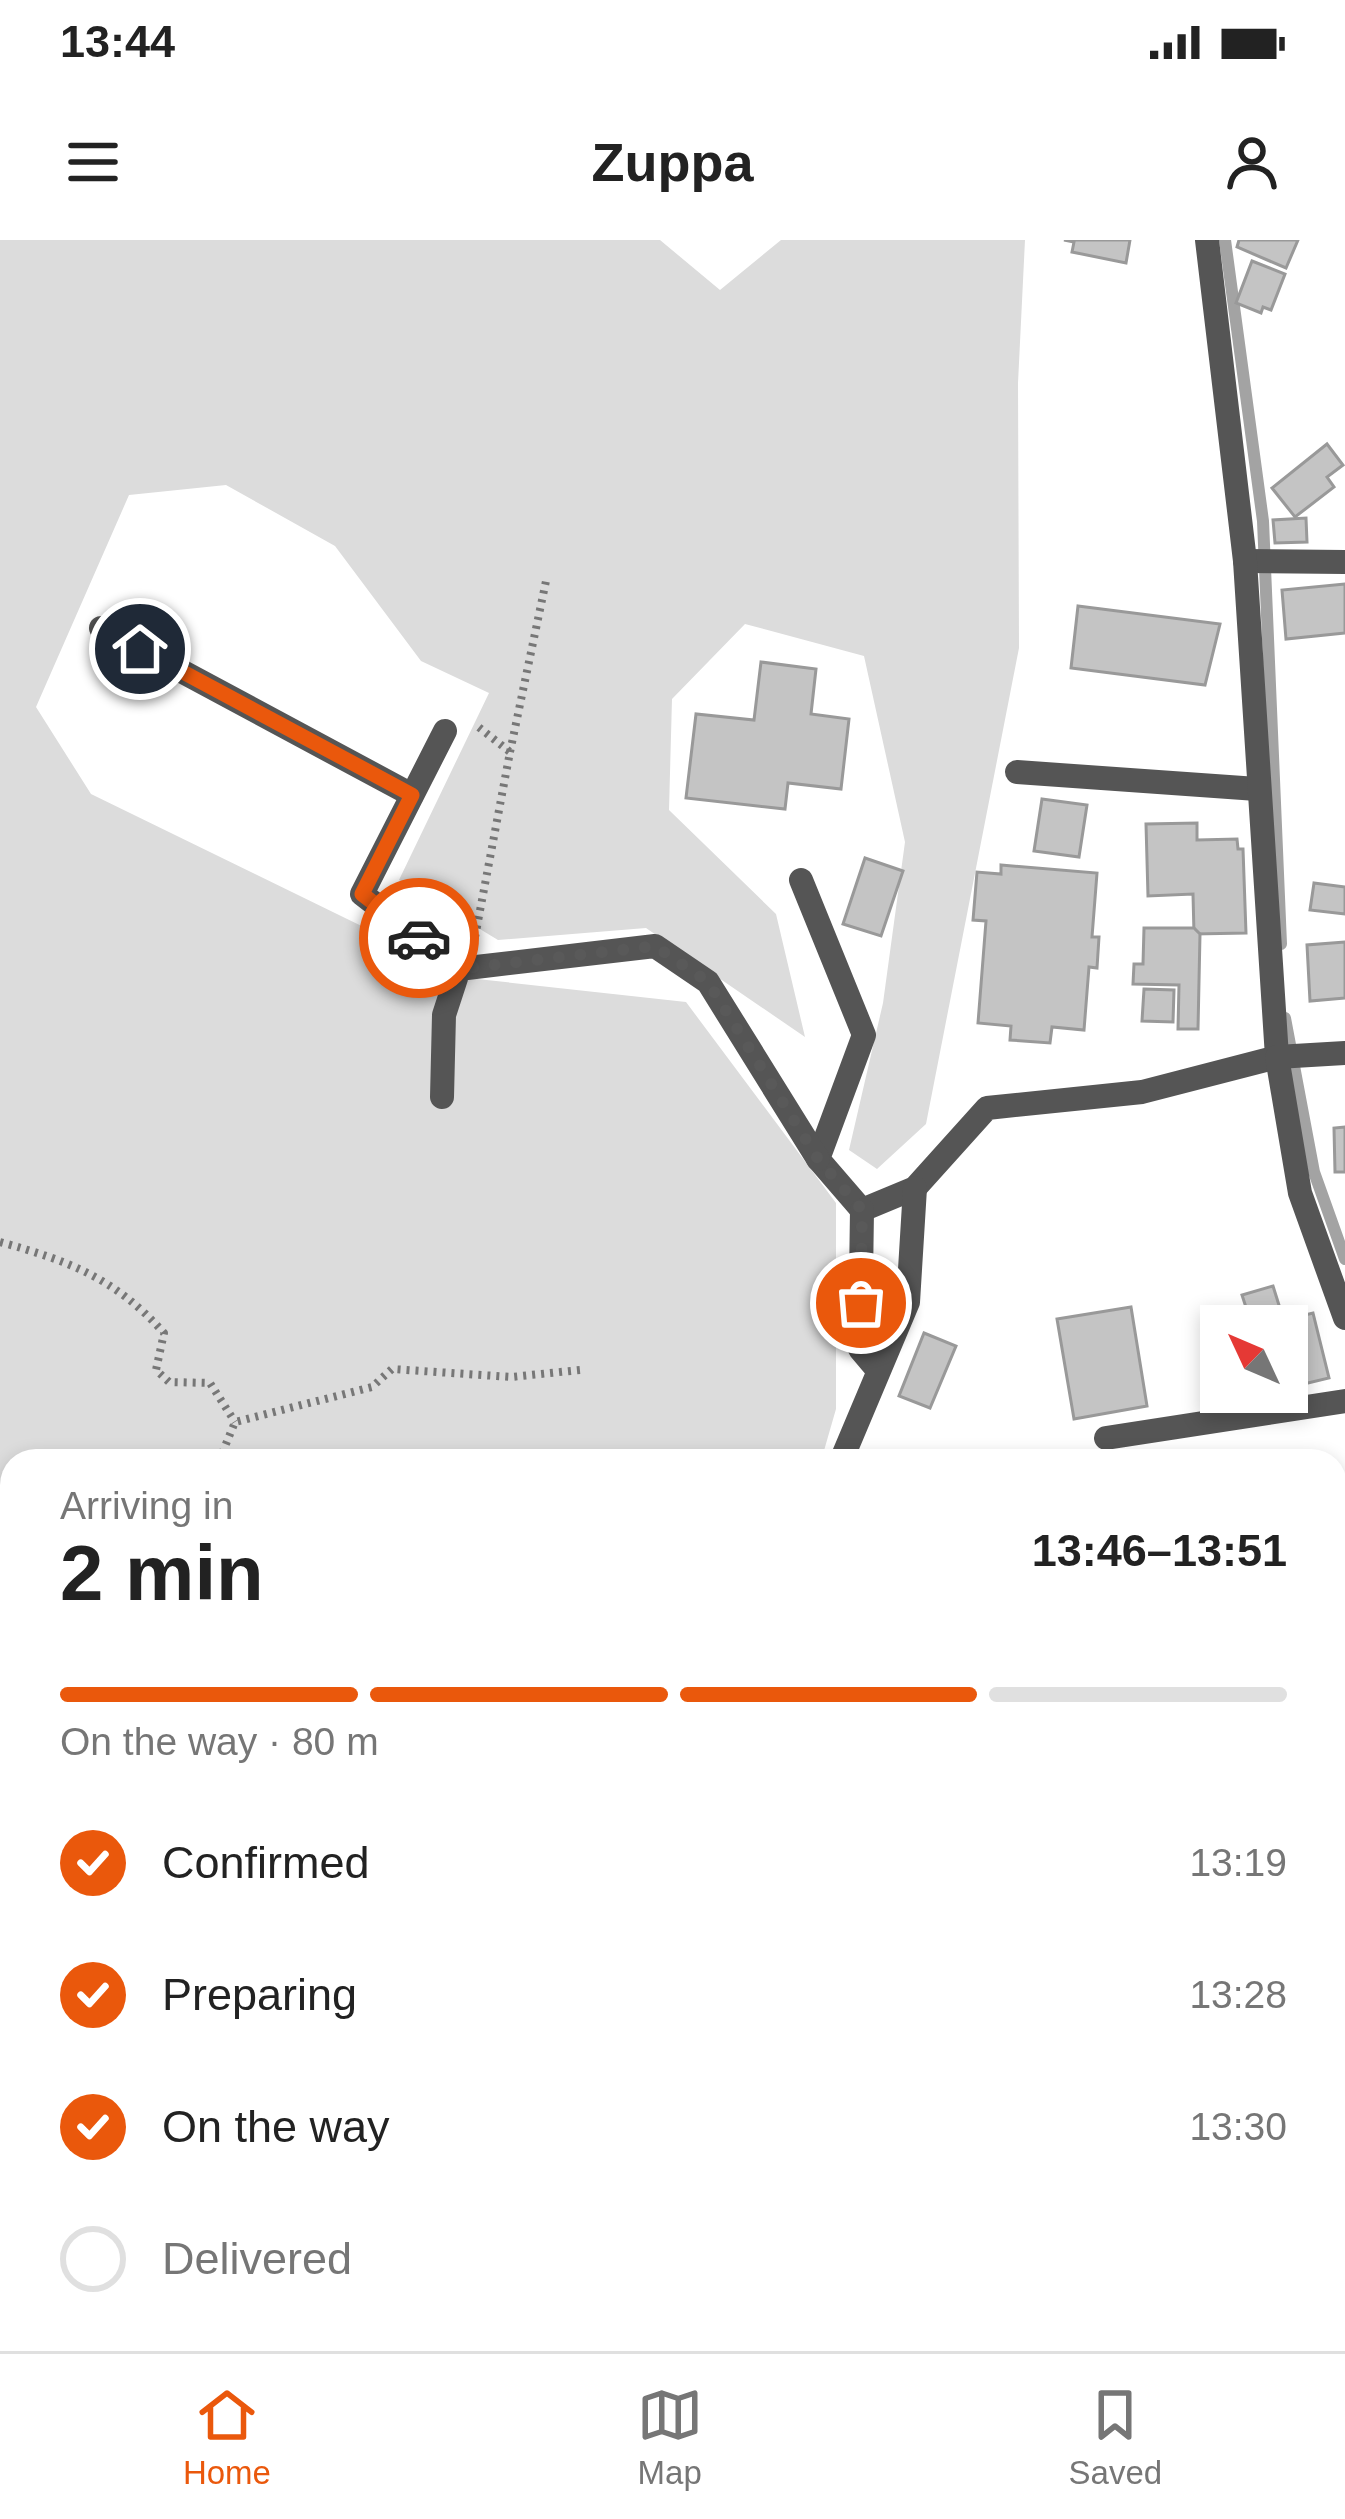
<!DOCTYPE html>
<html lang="en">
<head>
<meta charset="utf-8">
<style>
	body { margin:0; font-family:Arial,sans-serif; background:#f6f6f6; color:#222; height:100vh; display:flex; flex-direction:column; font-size:45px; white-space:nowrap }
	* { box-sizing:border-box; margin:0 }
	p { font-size:39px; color:#767676 }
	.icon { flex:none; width:66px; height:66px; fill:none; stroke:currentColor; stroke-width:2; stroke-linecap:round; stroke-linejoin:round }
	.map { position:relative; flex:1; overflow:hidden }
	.panel { position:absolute; left:0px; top:1209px; width:1347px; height:903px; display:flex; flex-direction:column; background:#fff; border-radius:36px 36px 0 0; box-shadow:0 6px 18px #0003 }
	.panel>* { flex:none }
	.needle { width:78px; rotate:314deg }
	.tools { position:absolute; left:1200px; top:1065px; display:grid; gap:24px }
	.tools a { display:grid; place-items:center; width:108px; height:108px; border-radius:0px; background:#fff; box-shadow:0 6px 18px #0003; font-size:60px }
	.pin { position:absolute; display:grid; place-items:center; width:102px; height:102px; color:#fff; margin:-51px; border:6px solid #fff; border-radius:50%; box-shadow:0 3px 12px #0007 }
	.courier { position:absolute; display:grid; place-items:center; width:120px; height:120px; margin:-60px; border:9px solid #ea580c; border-radius:50%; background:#fff; color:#222; box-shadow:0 3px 15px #0007 }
	.overview em { font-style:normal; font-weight:700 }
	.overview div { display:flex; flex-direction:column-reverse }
	.overview { display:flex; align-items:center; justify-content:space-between; height:204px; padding:0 60px }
	h1 { font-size:78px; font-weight:700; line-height:90px }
	.bar { display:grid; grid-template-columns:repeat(4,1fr); gap:18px 12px; align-content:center; height:144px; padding:0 60px }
	.bar i { height:15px; border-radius:9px; background:#e0e0e0 }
	.bar .selected { background:#ea580c }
	.bar p { grid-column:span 4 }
	ol { padding:0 60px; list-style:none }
	li { display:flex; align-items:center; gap:36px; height:132px }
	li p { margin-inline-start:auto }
	li .icon { padding:12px; border-radius:50%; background:#ea580c; color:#fff; stroke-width:4 }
	li:last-child { color:#767676 }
	li i { width:66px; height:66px; border:6px solid #e0e0e0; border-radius:50% }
	.status { display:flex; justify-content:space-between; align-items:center; height:84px; padding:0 60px; background:#fff; direction:ltr }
	.status svg { height:33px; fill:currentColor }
	header { display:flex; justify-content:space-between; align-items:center; height:156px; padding:0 60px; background:#fff; font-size:54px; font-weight:700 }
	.menu { display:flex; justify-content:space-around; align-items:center; height:168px; border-top:3px solid #e0e0e0; background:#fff; font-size:33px; color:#767676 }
	.menu a { display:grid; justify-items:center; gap:6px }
	.menu .selected { color:#ea580c }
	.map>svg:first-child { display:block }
</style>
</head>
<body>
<div class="status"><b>13:44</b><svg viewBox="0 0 49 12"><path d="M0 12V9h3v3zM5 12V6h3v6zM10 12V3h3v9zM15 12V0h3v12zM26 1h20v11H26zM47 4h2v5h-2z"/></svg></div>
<header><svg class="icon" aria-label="menu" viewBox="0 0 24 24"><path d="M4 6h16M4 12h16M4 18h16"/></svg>Zuppa<svg class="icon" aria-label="person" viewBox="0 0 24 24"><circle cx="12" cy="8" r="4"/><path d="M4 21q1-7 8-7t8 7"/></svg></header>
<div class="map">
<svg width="1345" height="2111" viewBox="0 0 1345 2111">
	<rect width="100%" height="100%" fill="#fff"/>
	<g fill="#dcdcdc">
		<path d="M0,0H660L720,50L781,0H1025L1018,143L1019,408L926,884L877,929L849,910L883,763L905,602L864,416L745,384L672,459L669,570L776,674L805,797L646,688L498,700L399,640L489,453L421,421L335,306L226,245L129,255L36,467L91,554L468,738L686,762L836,963V1169L821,1221H12V1847L0,1855Z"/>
		<path d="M0,2004L12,2020V2100H70L77,2111H0Z"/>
	</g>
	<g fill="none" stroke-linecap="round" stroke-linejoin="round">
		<g stroke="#a3a3a3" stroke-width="12">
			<path d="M1225,0L1263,281L1281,704"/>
			<path d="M1285,778L1314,932L1345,1019"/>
		</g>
	</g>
	<g fill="#c4c4c4" stroke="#999" stroke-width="3">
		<path d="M1064,0H1130L1126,23L1072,12L1074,2Z"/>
		<path d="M1239,0H1298L1286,28L1237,7Z"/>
		<path d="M1252,21L1285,34L1271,70L1263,67L1261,73L1236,63Z"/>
		<path d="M1327,204L1343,225L1327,237L1334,247L1295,277L1272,248Z"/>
		<path d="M1306,278L1307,302L1275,303L1273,280Z"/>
		<path d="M1345,344V393L1286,399L1282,350Z"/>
		<path d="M1078,366L1220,384L1205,445L1071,428Z"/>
		<path d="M761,422L816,429L811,474L849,479L841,549L788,543L785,569L686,558L696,474L754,480Z"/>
		<path d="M1042,559L1087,565L1079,617L1034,611Z"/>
		<path d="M1197,583V600L1237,599L1238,609H1243L1246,693L1194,694L1193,654L1148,656L1146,584Z"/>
		<path d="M865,618L903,631L881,696L843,684Z"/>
		<path d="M1001,625L1097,633L1092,697H1099L1097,728L1089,727L1084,790L1052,787L1050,803L1010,800L1011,786L978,783L986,681L973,680L977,632L1001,634Z"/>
		<path d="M1314,643L1345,647V674L1310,670Z"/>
		<path d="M1144,688H1194L1200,694L1198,789H1178L1179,745L1133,744L1134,724H1143Z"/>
		<path d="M1345,702V758L1310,761L1307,705Z"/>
		<path d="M1144,749L1174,750L1173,782L1142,781Z"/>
		<path d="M1345,887V932H1335L1334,888Z"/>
		<path d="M1273,1046L1283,1078L1252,1086L1242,1055Z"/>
		<path d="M1131,1067L1147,1166L1074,1179L1057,1079Z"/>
		<path d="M1313,1073L1329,1138L1287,1148V1086L1271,1083Z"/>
		<path d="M924,1093L956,1106L930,1168L899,1156Z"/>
		<path d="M1335,1615H1345V1661L1335,1662Z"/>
		<rect x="1335" y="1720" width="10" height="87"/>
		<path d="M1335,1953H1344L1342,1998H1335Z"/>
		<path d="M1335,2020H1343L1341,2075H1335Z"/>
		<path d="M869,2100H922V2111H870Z"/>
		<rect x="935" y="2100" width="39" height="11"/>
		<path d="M1057,2100H1121L1122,2111H1058Z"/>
		<path d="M1135,2100H1193V2111H1136Z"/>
	</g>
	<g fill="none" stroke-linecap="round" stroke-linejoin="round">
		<g stroke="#777" stroke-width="8" stroke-dasharray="3 6" stroke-linecap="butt">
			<path d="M510,512L546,341"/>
			<path d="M475,697L510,512L476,485"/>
			<path d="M0,1002C69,1021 115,1038 164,1093L156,1130L169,1142L210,1143L235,1182"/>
			<path d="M219,1221L235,1182L372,1147L392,1129L511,1137L580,1130"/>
		</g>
		<path stroke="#555" stroke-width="24" d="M1106,1198L1345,1161"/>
		<g stroke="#555" stroke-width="24">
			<path d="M1245,321L1345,322"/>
			<path d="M101,388L412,555"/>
			<path d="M445,491L362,654L459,729"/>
			<path d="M1017,532L1257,549"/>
			<path d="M801,640L864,795L818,919L862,970L915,948L987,868L1142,852L1277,817L1245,321L1207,0"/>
			<path d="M1345,813L1277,817L1300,953L1345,1078"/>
			<path d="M442,857L444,775L459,729L655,706L708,742L818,919"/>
			<path d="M862,970L860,1109L876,1128"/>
			<path d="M841,1221L908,1062L915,948"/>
			<path d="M1335,1687L1345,1688"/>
			<path d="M620,2100L623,2111"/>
			<path d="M821,2100L823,2111"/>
			<path d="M1027,2111V2100"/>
			<path d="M1250,2111V2100"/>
		</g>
	</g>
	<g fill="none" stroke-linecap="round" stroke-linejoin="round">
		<path stroke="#595959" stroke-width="12" stroke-dasharray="0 21.6" d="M419,698L459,729L655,706L708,742L818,919L862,970L861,1063"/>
		<path stroke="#ea580c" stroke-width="15" d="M140,409L412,555L362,654L419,698"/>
	</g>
</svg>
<div class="tools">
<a><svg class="needle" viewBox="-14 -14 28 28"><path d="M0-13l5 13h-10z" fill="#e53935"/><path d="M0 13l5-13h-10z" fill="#767676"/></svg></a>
</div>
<div class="pin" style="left:861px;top:1063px;background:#ea580c"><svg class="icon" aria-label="bag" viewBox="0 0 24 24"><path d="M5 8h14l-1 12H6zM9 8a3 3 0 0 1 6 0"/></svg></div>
<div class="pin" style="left:140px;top:409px;background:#1f2937"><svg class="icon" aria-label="home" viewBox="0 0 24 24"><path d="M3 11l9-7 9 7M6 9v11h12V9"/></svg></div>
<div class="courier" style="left:419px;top:698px"><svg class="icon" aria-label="car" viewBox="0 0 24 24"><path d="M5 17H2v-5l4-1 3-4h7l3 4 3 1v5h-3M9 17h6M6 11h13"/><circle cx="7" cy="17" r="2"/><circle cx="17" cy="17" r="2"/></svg></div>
<section class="panel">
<div class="overview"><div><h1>2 min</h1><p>Arriving in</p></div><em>13:46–13:51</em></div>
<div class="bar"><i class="selected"></i><i class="selected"></i><i class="selected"></i><i></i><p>On the way · 80 m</p></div>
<ol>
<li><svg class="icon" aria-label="check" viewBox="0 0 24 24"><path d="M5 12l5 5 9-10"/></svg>Confirmed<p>13:19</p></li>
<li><svg class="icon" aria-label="check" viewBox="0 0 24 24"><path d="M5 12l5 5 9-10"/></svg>Preparing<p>13:28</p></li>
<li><svg class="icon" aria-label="check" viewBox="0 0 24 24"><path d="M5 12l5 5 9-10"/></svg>On the way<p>13:30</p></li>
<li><i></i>Delivered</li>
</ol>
</section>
</div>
<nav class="menu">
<a class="selected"><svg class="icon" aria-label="home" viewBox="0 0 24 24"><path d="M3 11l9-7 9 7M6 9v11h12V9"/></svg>Home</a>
<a><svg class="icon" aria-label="map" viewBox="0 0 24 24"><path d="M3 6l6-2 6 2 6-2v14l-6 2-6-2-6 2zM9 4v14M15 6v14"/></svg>Map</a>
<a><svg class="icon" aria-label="saved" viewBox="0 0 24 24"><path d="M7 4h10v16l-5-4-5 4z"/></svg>Saved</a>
</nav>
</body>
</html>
